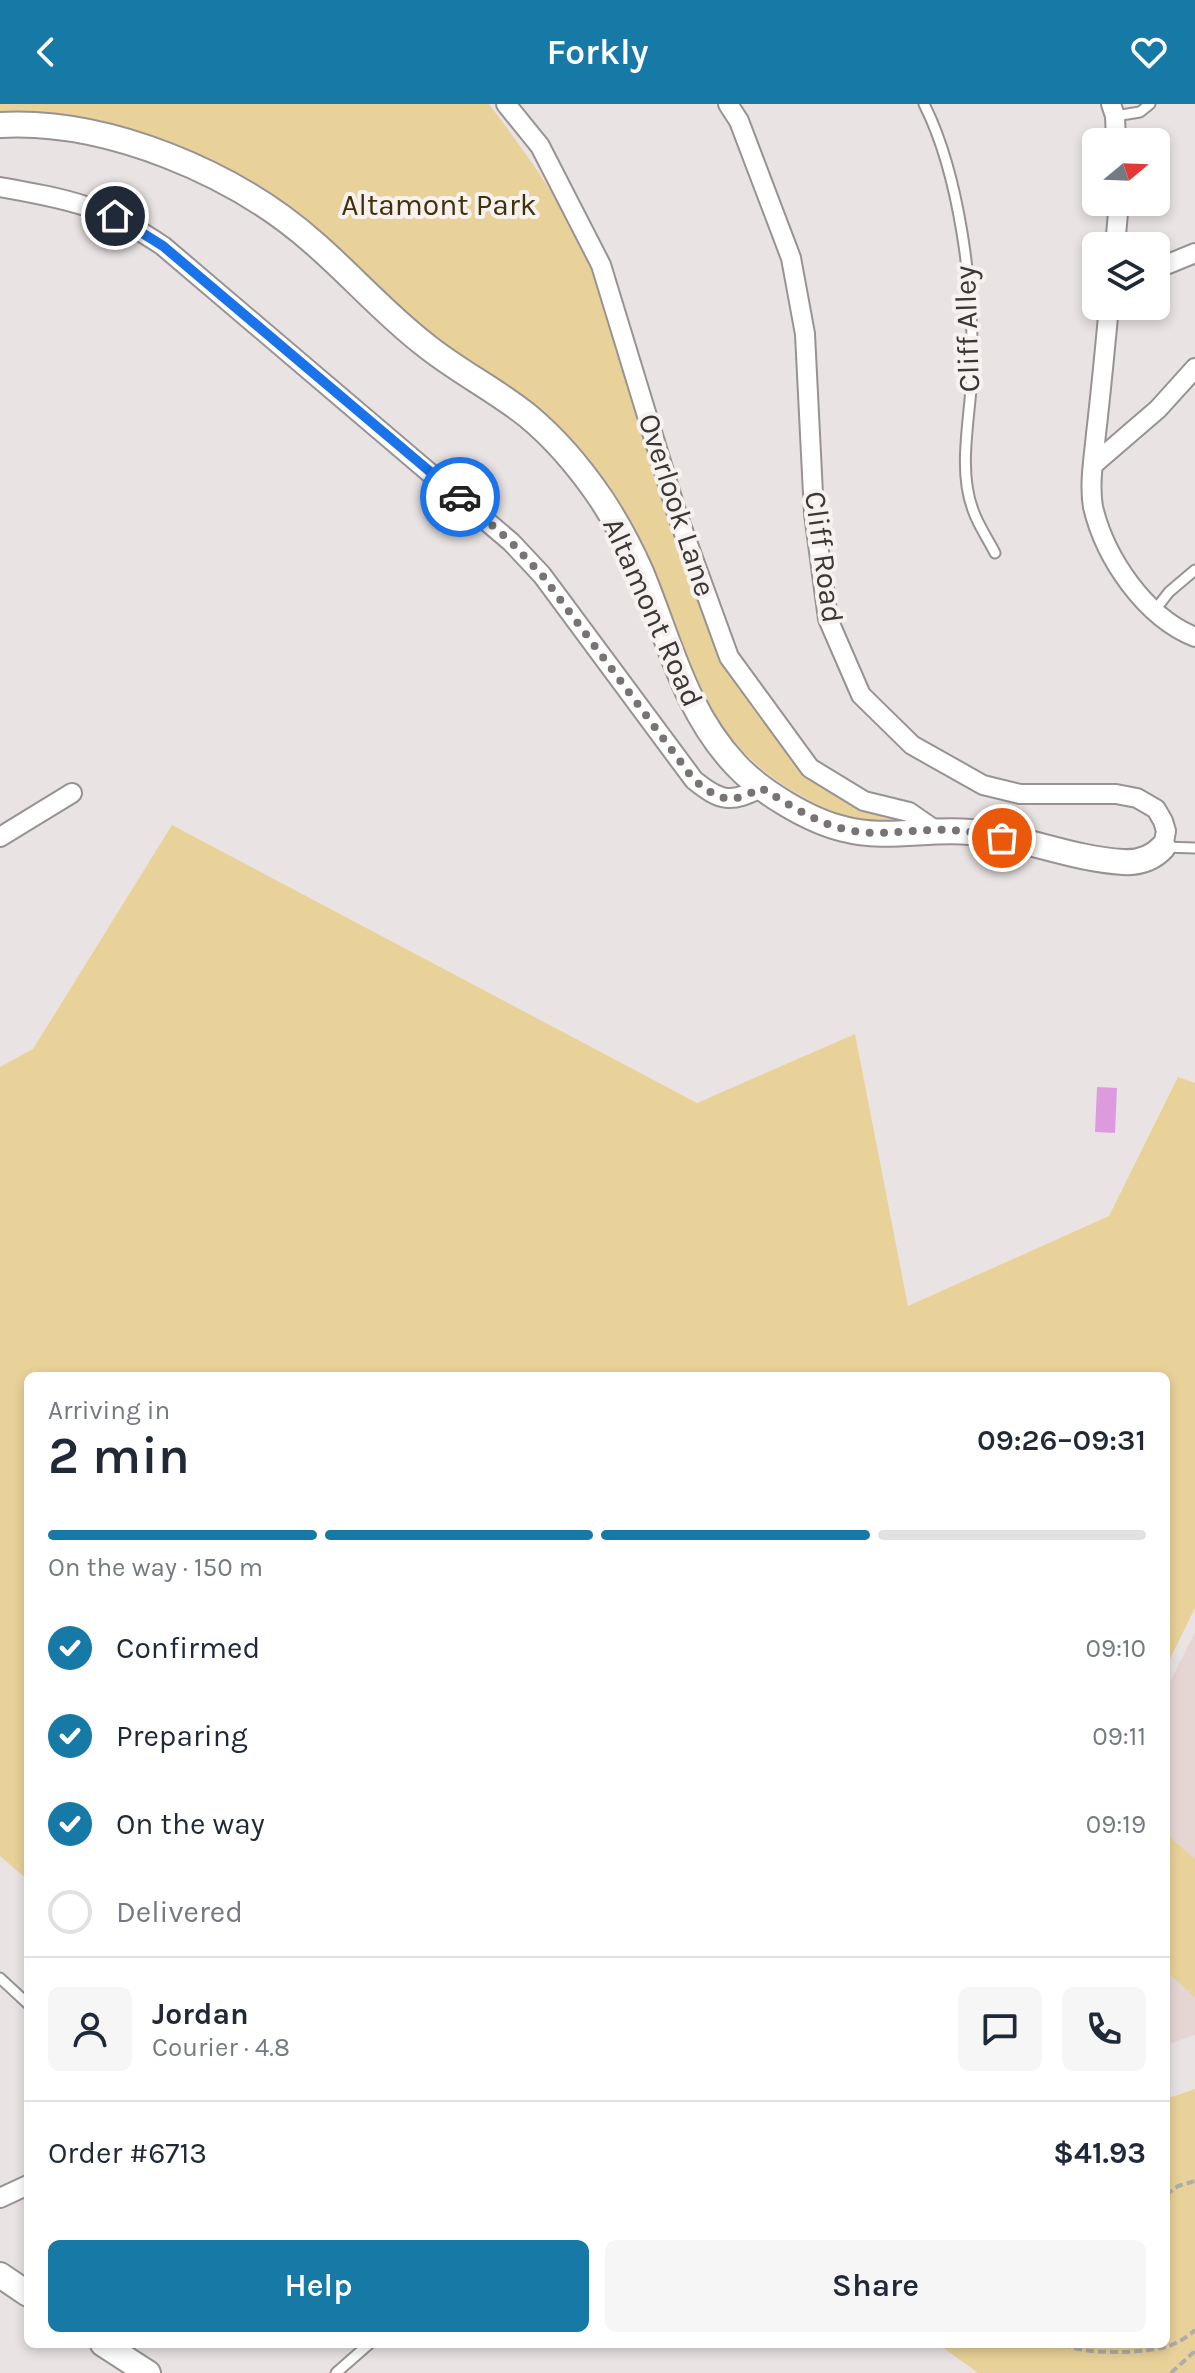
<!DOCTYPE html>
<html lang="en">
<head>
<meta charset="utf-8">
<style>
	body { margin:0; font-family:Karla,sans-serif; background:#f6f6f7; color:#1f2937; height:100vh; display:flex; flex-direction:column; font-size:30px; white-space:nowrap }
	* { box-sizing:border-box; margin:0 }
	p { font-size:26px; color:#747a83 }
	.icon { flex:none; width:44px; height:44px; fill:none; stroke:currentColor; stroke-width:2; stroke-linecap:round; stroke-linejoin:round }
	.map { position:relative; flex:1; overflow:hidden }
	.side { position:absolute; left:24px; top:1268px; width:1146px; height:976px; display:flex; flex-direction:column; background:#fff; border-radius:12px; box-shadow:0 4px 12px #0003 }
	.side>* { flex:none }
	.needle { width:52px; rotate:71deg }
	.fabs { position:absolute; left:1082px; top:24px; display:grid; gap:16px }
	.fabs a { display:grid; place-items:center; width:88px; height:88px; border-radius:12px; background:#fff; box-shadow:0 4px 12px #0003; font-size:40px }
	.pin { position:absolute; display:grid; place-items:center; width:68px; height:68px; color:#fff; margin:-34px; border:4px solid #fff; border-radius:50%; box-shadow:0 2px 8px #0007 }
	.courier { position:absolute; display:grid; place-items:center; width:80px; height:80px; margin:-40px; border:6px solid #1a73e8; border-radius:50%; background:#fff; color:#222; box-shadow:0 2px 10px #0007 }
	.overview em { font-style:normal; font-weight:600 }
	.overview div { display:flex; flex-direction:column-reverse }
	.overview { display:flex; align-items:center; justify-content:space-between; height:136px; padding:0 24px }
	h1 { font-size:52px; font-weight:600; line-height:60px }
	.bar { display:grid; grid-template-columns:repeat(4,1fr); gap:12px 8px; align-content:center; height:96px; padding:0 24px }
	.bar i { height:10px; border-radius:6px; background:#e0e1e3 }
	.bar .current { background:#1779a5 }
	.bar p { grid-column:span 4 }
	.line { display:flex; align-items:center; gap:20px; padding:0 24px; border-top:2px solid #e0e1e3 }
	.line div { flex:1 }
	.round { display:grid; place-items:center; flex:none; width:84px; height:84px; border-radius:12px; background:#f6f6f7 }
	ol { padding:0 24px; list-style:none }
	li { display:flex; align-items:center; gap:24px; height:88px }
	li p { margin-inline-start:auto }
	li .icon { padding:8px; border-radius:50%; background:#1779a5; color:#fff; stroke-width:4 }
	li:last-child { color:#747a83 }
	li i { width:44px; height:44px; border:4px solid #e0e1e3; border-radius:50% }
	.button { display:flex; gap:16px; margin-top:auto; padding:16px 24px }
	.button a { flex:1; height:92px; border-radius:12px; background:#1779a5; color:#fff; font-size:32px; font-weight:600; line-height:92px; text-align:center }
	.button a+a { background:#f6f6f7; color:#1f2937 }
	header { display:flex; justify-content:space-between; align-items:center; height:104px; padding:0 24px; background:#1779a5; color:#fff; font-size:36px; font-weight:600 }
	.map>svg:first-child { display:block }
</style>
</head>
<body>
<header><svg class="icon" aria-label="back" viewBox="0 0 24 24"><path d="M15 5l-7 7 7 7"/></svg>Forkly<svg class="icon" aria-label="heart" viewBox="0 0 24 24"><path d="M12 20l-8-8c-3-5 5-10 8-4 3-6 11-1 8 4z"/></svg></header>
<div class="map">
<svg width="1195" height="2269" viewBox="0 0 1195 2269">
	<rect width="100%" height="100%" fill="#e9e4e3"/>
	<path fill="#e5d6d4" d="M1195,1528V1931L1166,1941V1586Z"/>
	<g fill="#e9d299">
		<path d="M0,0H489C529,53 567,105 594,166L726,563L783,643L808,670L901,713L903,719C856,718 833,711 793,687C672,615 681,484 608,380C585,348 555,316 523,292C489,267 451,246 417,220C371,184 336,134 287,100C214,50 89,5 0,9Z"/>
		<path d="M172,721L697,999L855,930L908,1202L1109,1112L1178,973L1195,979V1504L1166,1563V1272H28V1776L0,1752V963L33,945Z"/>
		<path d="M1166,1730L1195,1755V1893L1166,1867Z"/>
		<path d="M1195,1985V2269H978L938,2240H1166V1995Z"/>
	</g>
	<path fill="#de9adf" d="M1097,983L1117,984L1115,1029L1095,1028Z"/>
	<g fill="none" stroke-linecap="round" stroke-linejoin="round">
		<g stroke="#989392" stroke-width="13">
			<g id="lane">
				<path d="M924,0C960,71 974,187 972,267C971,311 957,364 973,406C978,421 988,435 995,449"/>
				<path d="M1115,12L1140,8L1150,0"/>
				<path d="M1155,506L1169,488L1195,466"/>
				<path d="M1163,743L1195,744"/>
				<path d="M0,1874L28,1900"/>
				<path d="M336,2269L369,2240"/>
			</g>
		</g>
		<g stroke="#989392" stroke-width="22">
			<g id="street">
				<path d="M506,0L540,42L601,161L677,410L729,553L810,664L864,697L909,708L935,726"/>
				<path d="M728,0L739,17L791,154L805,230L814,410L828,515L861,591L912,641L983,681L1020,690H1116L1137,694L1156,705L1163,717L1166,727L1163,743"/>
				<path d="M1111,0L1115,12L1116,38"/>
				<path d="M0,83C69,95 104,102 163,142L511,438L542,471L694,676C721,698 731,699 761,684"/>
				<path d="M1115,142L1119,98"/>
				<path d="M1156,165L1195,149"/>
				<path d="M1109,202C1105,245 1101,287 1096,330C1094,352 1089,380 1093,403C1105,454 1145,513 1195,533"/>
				<path d="M1093,361L1158,305L1195,264"/>
				<path d="M0,733L72,689"/>
				<path d="M0,2094L28,2081"/>
			</g>
		</g>
		<g stroke="#989392" stroke-width="28">
			<g id="secondary">
				<path d="M0,21C107,15 235,69 314,139C352,172 384,209 424,240C457,267 496,286 528,312C557,336 581,365 602,396C617,419 630,443 641,468C669,535 684,606 736,661C760,687 809,717 844,725C885,736 928,724 970,728C1022,732 1070,755 1123,758C1139,759 1152,755 1163,743"/>
				<path d="M0,2171L28,2190"/>
				<path d="M103,2240L148,2269"/>
			</g>
		</g>
		<g stroke="#b0acab" stroke-width="4" stroke-dasharray="8 4" stroke-linecap="butt">
			<path d="M1166,2091L1178,2082L1195,2077"/>
			<path d="M1063,2240C1085,2251 1138,2249 1162,2244C1175,2241 1186,2234 1195,2226"/>
			<path d="M1171,2269L1195,2247"/>
		</g>
		<use href="#lane" stroke="#fff" stroke-width="9"/>
		<use href="#street" stroke="#fff" stroke-width="18"/>
		<use href="#secondary" stroke="#fff" stroke-width="24"/>
	</g>
	<g fill="none" stroke-linecap="round" stroke-linejoin="round">
		<path stroke="#777473" stroke-width="8" stroke-dasharray="0 14.4" d="M460,393L511,438L542,471L694,676C721,698 731,700 761,684C787,699 814,718 844,725C875,733 904,726 935,726C958,725 980,729 1002,734"/>
		<path stroke="#1a73e8" stroke-width="10" d="M115,112L163,142L460,393"/>
	</g>
	<g text-anchor="middle" stroke-width="8" stroke-linejoin="round" paint-order="stroke">
		<g font-size="30" fill="#403107" stroke="#f7f1f0">
			<text x="439" y="111">Altamont Park</text>
		</g>
		<g font-size="30" fill="#3a3737" stroke="#f7f1f0">
			<text transform="translate(967 225) rotate(-92)" y="10">Cliff Alley</text>
			<text transform="translate(677 401) rotate(72)" y="10">Overlook Lane</text>
			<text transform="translate(824 453) rotate(82)" y="10">Cliff Road</text>
			<text transform="translate(653 508) rotate(66)" y="10">Altamont Road</text>
		</g>
	</g>
</svg>
<div class="fabs">
<a><svg class="needle" viewBox="-14 -14 28 28"><path d="M0-13l5 13h-10z" fill="#e53935"/><path d="M0 13l5-13h-10z" fill="#747a83"/></svg></a>
<a><svg class="icon" aria-label="layers" viewBox="0 0 24 24"><path d="M12 4l9 5-9 5-9-5zM3 14l9 5 9-5"/></svg></a>
</div>
<div class="pin" style="left:1002px;top:734px;background:#ea580c"><svg class="icon" aria-label="bag" viewBox="0 0 24 24"><path d="M5 8h14l-1 12H6zM9 8a3 3 0 0 1 6 0"/></svg></div>
<div class="pin" style="left:115px;top:112px;background:#1f2937"><svg class="icon" aria-label="home" viewBox="0 0 24 24"><path d="M3 11l9-7 9 7M6 9v11h12V9"/></svg></div>
<div class="courier" style="left:460px;top:393px"><svg class="icon" aria-label="car" viewBox="0 0 24 24"><path d="M5 17H2v-5l4-1 3-4h7l3 4 3 1v5h-3M9 17h6M6 11h13"/><circle cx="7" cy="17" r="2"/><circle cx="17" cy="17" r="2"/></svg></div>
<section class="side">
<div class="overview"><div><h1>2 min</h1><p>Arriving in</p></div><em>09:26–09:31</em></div>
<div class="bar"><i class="current"></i><i class="current"></i><i class="current"></i><i></i><p>On the way · 150 m</p></div>
<ol>
<li><svg class="icon" aria-label="check" viewBox="0 0 24 24"><path d="M5 12l5 5 9-10"/></svg>Confirmed<p>09:10</p></li>
<li><svg class="icon" aria-label="check" viewBox="0 0 24 24"><path d="M5 12l5 5 9-10"/></svg>Preparing<p>09:11</p></li>
<li><svg class="icon" aria-label="check" viewBox="0 0 24 24"><path d="M5 12l5 5 9-10"/></svg>On the way<p>09:19</p></li>
<li><i></i>Delivered</li>
</ol>
<div class="line" style="height:144px"><a class="round"><svg class="icon" aria-label="person" viewBox="0 0 24 24"><circle cx="12" cy="8" r="4"/><path d="M4 21q1-7 8-7t8 7"/></svg></a><div><b>Jordan</b><p>Courier · 4.8</p></div><a class="round"><svg class="icon" aria-label="chat" viewBox="0 0 24 24"><path d="M4 5h16v11H9l-5 4z"/></svg></a><a class="round"><svg class="icon" aria-label="phone" viewBox="0 0 24 24"><path d="M5 4h4l2 5-3 2q2 4 5 5l2-3 5 2v4C11 20 4 13 5 4z"/></svg></a></div>
<div class="line" style="height:104px"><div>Order #6713</div><b>$41.93</b></div>
<div class="button"><a>Help</a><a>Share</a></div>
</section>
</div>
</body>
</html>
